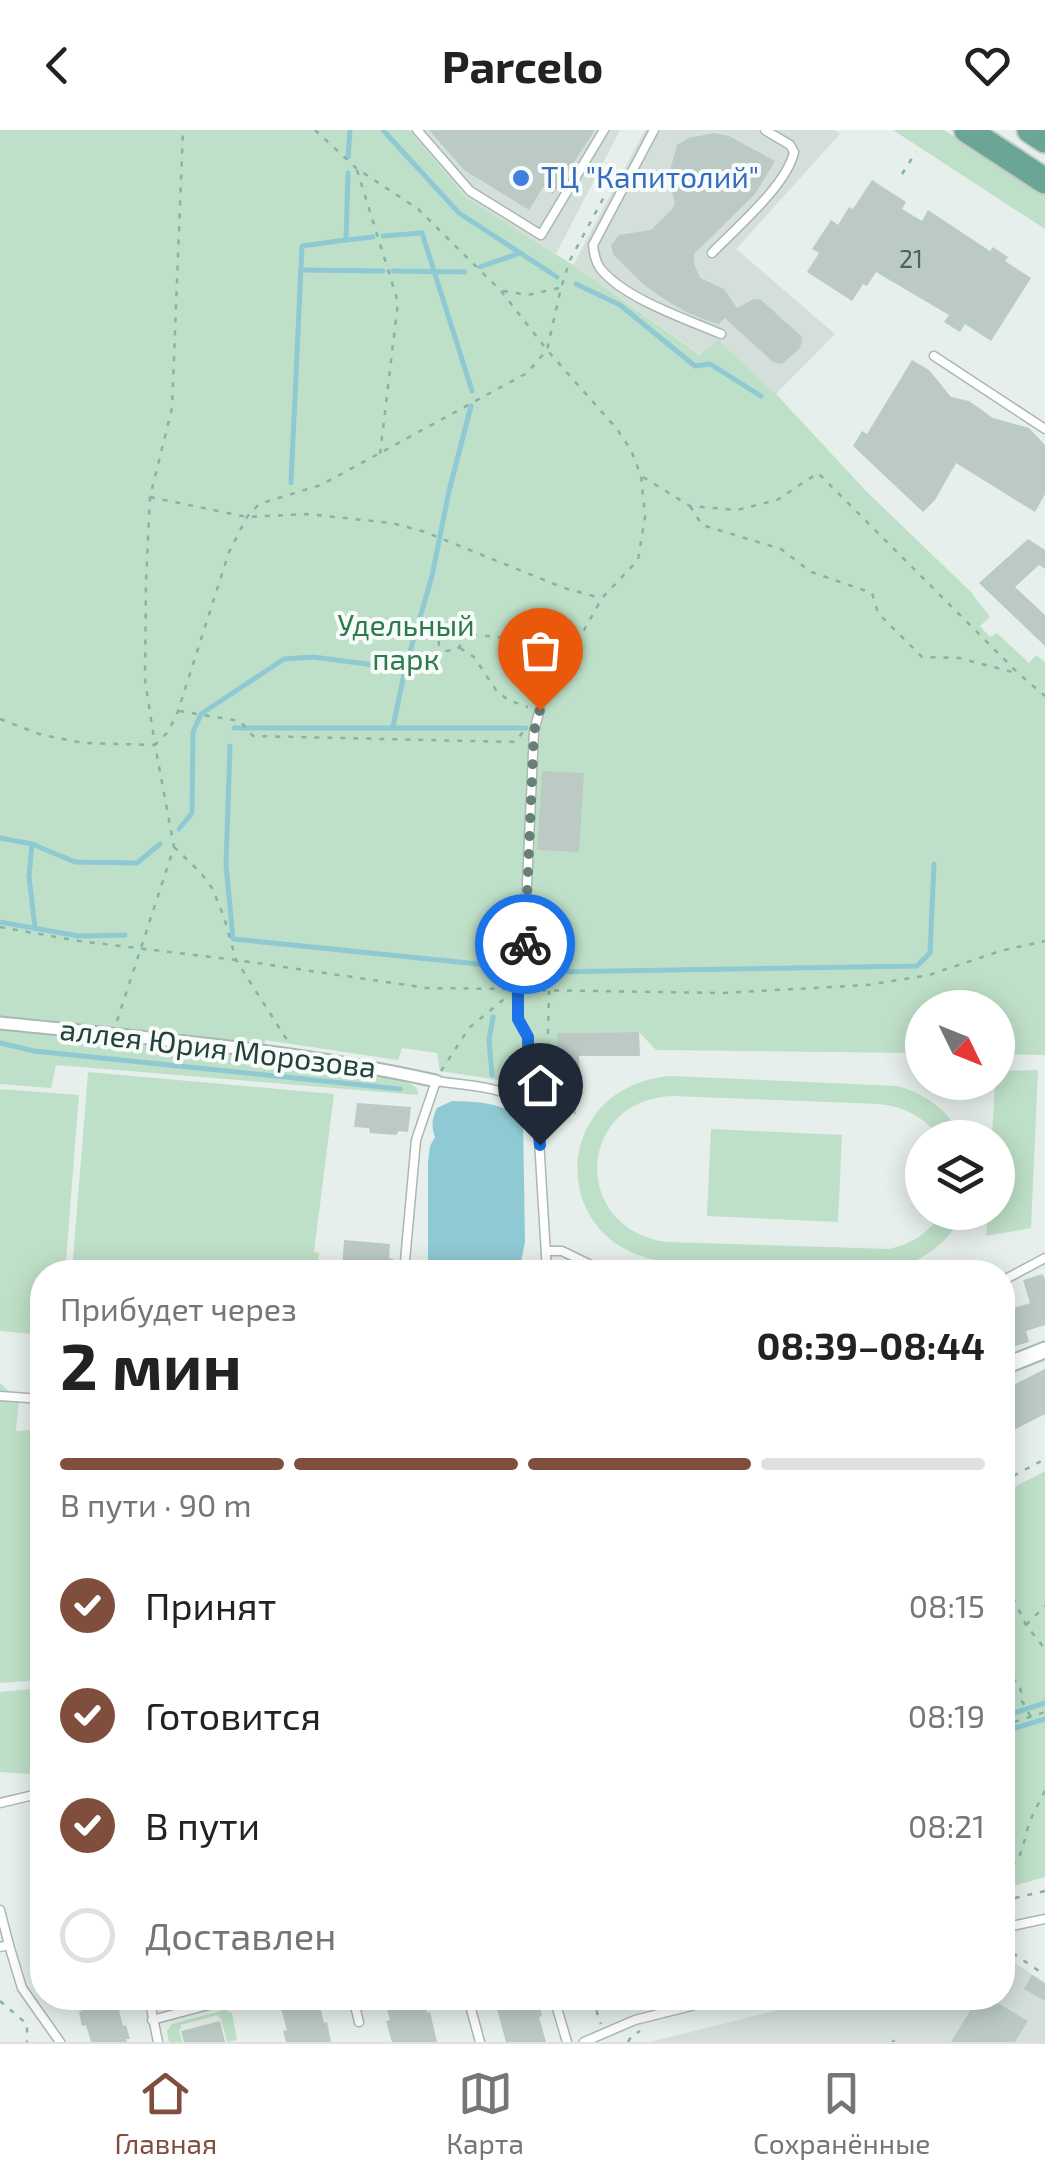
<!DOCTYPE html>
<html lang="ru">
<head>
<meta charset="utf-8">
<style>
	body { margin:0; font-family:"Exo 2",sans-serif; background:#f6f6f6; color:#222; height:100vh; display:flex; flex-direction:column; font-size:38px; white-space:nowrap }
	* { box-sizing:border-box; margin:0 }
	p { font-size:32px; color:#767676 }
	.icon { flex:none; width:55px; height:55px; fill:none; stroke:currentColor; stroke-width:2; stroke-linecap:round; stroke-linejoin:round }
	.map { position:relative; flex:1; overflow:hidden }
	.panel { position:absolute; left:30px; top:1130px; width:985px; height:750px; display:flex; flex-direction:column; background:#fff; border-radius:40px; box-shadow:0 5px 25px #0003 }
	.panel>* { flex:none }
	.needle { width:65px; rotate:133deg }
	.tools { position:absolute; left:905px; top:860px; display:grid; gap:20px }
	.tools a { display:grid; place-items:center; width:110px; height:110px; border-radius:50%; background:#fff; box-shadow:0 5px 25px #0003; font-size:50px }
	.pin { position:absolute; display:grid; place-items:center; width:85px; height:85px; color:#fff; margin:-102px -42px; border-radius:50% 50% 50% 0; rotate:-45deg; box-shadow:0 0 10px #0007 }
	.pin .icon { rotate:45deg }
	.courier { position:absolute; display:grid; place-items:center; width:100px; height:100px; margin:-50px; border:8px solid #1a73e8; border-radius:50%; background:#fff; color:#222; box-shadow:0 2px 12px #0007 }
	.overview em { font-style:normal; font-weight:700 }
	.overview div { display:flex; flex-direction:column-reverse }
	.overview { display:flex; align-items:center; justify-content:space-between; height:170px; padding:0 30px }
	h1 { font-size:65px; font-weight:700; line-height:75px }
	.bar { display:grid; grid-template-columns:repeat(4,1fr); gap:15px 10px; align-content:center; height:120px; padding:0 30px }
	.bar i { height:12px; border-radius:8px; background:#e0e0e0 }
	.bar .on { background:#804e3d }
	.bar p { grid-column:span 4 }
	ol { padding:0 30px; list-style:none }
	li { display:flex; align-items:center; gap:30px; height:110px }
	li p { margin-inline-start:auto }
	li .icon { padding:10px; border-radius:50%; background:#804e3d; color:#fff; stroke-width:4 }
	li:last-child { color:#767676 }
	li i { width:55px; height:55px; border:5px solid #e0e0e0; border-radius:50% }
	header { display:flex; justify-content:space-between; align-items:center; height:130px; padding:0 30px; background:#fff; font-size:45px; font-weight:700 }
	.tab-bar { display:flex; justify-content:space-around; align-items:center; height:140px; border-top:2px solid #e0e0e0; background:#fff; font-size:28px; color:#767676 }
	.tab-bar a { display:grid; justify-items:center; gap:5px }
	.tab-bar .on { color:#804e3d }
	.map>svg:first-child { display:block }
</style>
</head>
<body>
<header><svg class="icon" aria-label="back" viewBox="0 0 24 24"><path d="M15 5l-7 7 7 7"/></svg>Parcelo<svg class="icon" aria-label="heart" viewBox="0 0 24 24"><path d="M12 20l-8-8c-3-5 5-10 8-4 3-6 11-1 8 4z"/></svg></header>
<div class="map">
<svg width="1045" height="1912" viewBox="0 0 1045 1912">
	<rect width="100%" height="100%" fill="#e6efeb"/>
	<g fill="#d4dfda">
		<path d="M409,0H620L556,124L465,68Z"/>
		<path d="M645,0H835L840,4L736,119L835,204L776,264L719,211L701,225L573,135Z"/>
		<path d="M1003,1825L1045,1853V1912H650L826,1868H1002Z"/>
	</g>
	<g fill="#bfe0c8">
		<path d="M0,0H409L466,68L573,135L700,225L718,210L776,264L868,363L971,462L990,487L980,496L990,507L997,503L1029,533L1036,525L1045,532V925L998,924V878H922V923L656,920L639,902L558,903L557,923L544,932L543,957L440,941L437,923L402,918L398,930L265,910L263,928C298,933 392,939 417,958L418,965L56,935L51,958L0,954Z"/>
		<path d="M893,0H944L1045,66V99Z"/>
		<path d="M1038,940L1031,1098L986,1106L988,1083L998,1082V1008L992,1007L995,953L998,952V941Z"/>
		<path d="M88,942L334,964L314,1122L319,1123L317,1142H72Z"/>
		<path d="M671,946L898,956C927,965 948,980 962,1007H940C923,987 906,977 879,974L672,966C575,970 571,1101 668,1112L890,1119C913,1113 929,1103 941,1083H964L963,1084C944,1119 916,1137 876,1140L667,1132C545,1118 549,955 671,946Z"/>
		<path d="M0,959L79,965L65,1142H42V1205L0,1201Z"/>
		<path d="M711,999L842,1005L838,1092L707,1086Z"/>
		<path d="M0,1253L19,1271L16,1301L42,1299V1550L0,1553Z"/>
		<path d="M1045,1341V1747L1003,1759V1363Z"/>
		<path d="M42,1558V1645L0,1642V1562Z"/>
		<path d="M225,1880L232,1883L237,1910L227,1912L221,1889L217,1885L181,1895V1899L179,1900L182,1912H169L167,1901L172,1894Z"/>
	</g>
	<path fill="#8ec9d4" d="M452,971C475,972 509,972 523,992L525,1112L519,1142H428V1032L430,1016L435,1007C431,996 432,989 437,978Z"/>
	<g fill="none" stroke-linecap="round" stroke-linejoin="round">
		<g stroke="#8ec9d4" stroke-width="5">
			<path d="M383,0L459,83L557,147"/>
			<path d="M348,27L350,0"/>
			<path d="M383,106L422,103L472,261"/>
			<path d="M346,110L373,107"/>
			<path d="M480,137L520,123"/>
			<path d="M301,140L383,141"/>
			<path d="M393,141L465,142"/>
			<path d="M576,154L620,175L695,236L710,234L761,266"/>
			<path d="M291,353L302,116L346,110L348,43"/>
			<path d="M393,597L405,539L432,446L449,361L471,276"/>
			<path d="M234,598H526"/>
			<path d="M230,616L226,734L233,809L518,838"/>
			<path d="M179,699L192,683L193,602L201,584L284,529L313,527L405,539"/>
			<path d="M0,708L32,714L75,732L137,733L160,714"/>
			<path d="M32,714L29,746L35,798"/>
			<path d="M0,792L78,806L125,805"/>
			<path d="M550,842L917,836L930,823L934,734"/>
			<path d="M0,913L34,921L400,959"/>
			<path d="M492,945L489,910L493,887"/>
			<path d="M1002,1587L1045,1573"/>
			<path d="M1002,1602L1045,1589"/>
		</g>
	</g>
	<g fill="#bbcac4">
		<path d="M429,0H595L553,64L543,57L529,80L464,40Z"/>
		<path d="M714,3L729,6L775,31L755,64L694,124V134L700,148L724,159L737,178L754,169L761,170L801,206L802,212L799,219L782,234L773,232L725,188L719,194L714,193L686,182L661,167L643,154L613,124L611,115L619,105L651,100L673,78L675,73L671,57V37L677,15L689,8Z"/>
		<path d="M872,50L906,72L902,79L922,91L928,80L990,121L993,117L1008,127L1005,131L1031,148L991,211L965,194L960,202L944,192L949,185L876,142L867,156L863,154L852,171L807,142L819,123L812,119L831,90L838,95L849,77L853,79Z"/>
		<path d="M912,230L929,240L951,267L969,271L993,288L1029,298L1045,315V364L1035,382L956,333L935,370L923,382L853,316L862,301L867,304Z"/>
		<path d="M1028,409L1045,420V439L1039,435L1015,457L1045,485V516L979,453Z"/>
		<path d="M542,641L584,643L579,722L537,720Z"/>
		<path d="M639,902L640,926H579L580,946H576V984H559L557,903Z"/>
		<path d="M357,973L411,977L408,1002L399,1001L396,1005L370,1003L369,998L354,997Z"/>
		<path d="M344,1110L390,1114L389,1128L395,1130L394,1142H342Z"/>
		<path d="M1043,1144L1045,1150V1195L1026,1201L1029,1212L1002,1220V1182L1030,1173L1023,1150Z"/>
		<path d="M1045,1239V1284L1002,1306V1261Z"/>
		<path d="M1032,1845L1045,1853V1871L1024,1859Z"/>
		<path d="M79,1868H116L123,1896L126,1895L130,1909H126L127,1912H91L86,1895L82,1896L79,1882L82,1881Z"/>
		<path d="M318,1868L324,1893L327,1892L331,1912H286L283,1901L287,1900L281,1878Z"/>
		<path d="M384,1868H423L427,1883L430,1882L437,1912H392L386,1891L390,1890Z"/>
		<path d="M494,1868H534L535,1872L539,1871L542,1886L539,1887L546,1912H506Z"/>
		<path d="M978,1868H989L1028,1891L1015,1912H951Z"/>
		<path d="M220,1891L225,1912H184L181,1901Z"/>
	</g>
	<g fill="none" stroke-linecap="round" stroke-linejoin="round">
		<g stroke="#a8b8b2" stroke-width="11">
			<g id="service">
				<path d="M417,0L470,61L541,105L604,0"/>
				<path d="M654,0L593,115C594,123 595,131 600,138C623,168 686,189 721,204"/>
				<path d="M712,123C736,98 787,55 794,22L790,15L765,0"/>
				<path d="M934,226L1045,299"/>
				<path d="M529,976L528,907L518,889L517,859L524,820L534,601L540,579"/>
				<path d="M546,1121H562L605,1142"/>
				<path d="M404,1142L416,1010L436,951C472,957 522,954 538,993L547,1142"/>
				<path d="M1002,1151L1045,1128"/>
				<path d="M0,1266L42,1269"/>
				<path d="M0,1673L42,1663"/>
				<path d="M0,1780L9,1815L0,1817"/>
				<path d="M1002,1798L1045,1789"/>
				<path d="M9,1815L22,1858L60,1912"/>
				<path d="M149,1868L158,1912"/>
				<path d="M353,1868L359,1892"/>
				<path d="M468,1868L480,1912"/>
				<path d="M554,1868L567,1912"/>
				<path d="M152,1890L235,1868"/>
				<path d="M584,1912L635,1890L723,1868"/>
			</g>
		</g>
		<g stroke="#a8b8b2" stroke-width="15">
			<path id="pedestrian" d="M0,893C146,908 292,919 436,951"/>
		</g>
		<g stroke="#a8b8b2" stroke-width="19">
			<path id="minor" d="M1002,1237L1045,1220"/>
		</g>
		<g stroke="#c2cac8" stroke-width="29">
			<g id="primary">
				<path d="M967,0L1045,51"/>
				<path d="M1030,0L1045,10"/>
			</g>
		</g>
		<g stroke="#86b3a5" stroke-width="2.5" stroke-dasharray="5 8" stroke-linecap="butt">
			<path d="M315,0L356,38L418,79L501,161L547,220L617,299L631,320L641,346L645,387L638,430L602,468L545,570"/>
			<path d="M357,40L398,172L380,324"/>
			<path d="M902,44L916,22"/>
			<path d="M503,161L528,165L559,158"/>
			<path d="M643,347L690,376L737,380L777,370L818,343L1018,543L1045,566"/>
			<path d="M150,367L247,387L307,384L392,393L425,402L564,458L601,468"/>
			<path d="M690,376L702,395L781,419L811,442L872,463L878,483L922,527L959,528L1016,543"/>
			<path d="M462,503L464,510L457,520L445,521L439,515L438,503L444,497L452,496L462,503L572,516"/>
			<path d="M460,518L474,527L496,560L508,570L528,577"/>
			<path d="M179,581L240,591L253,606L515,612L523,602"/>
			<path d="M0,589L42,605L84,613L155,615L145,550L146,451L150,367L172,278L183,0"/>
			<path d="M174,717L200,742L212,758L224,787L236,830L287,910"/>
			<path d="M0,797L79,811L236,830L427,858L505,859"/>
			<path d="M528,860L722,863L868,855L929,845L1000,821L1045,811"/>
			<path d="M117,891L174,717L155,615L168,602L178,581L229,422L247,387L259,374L321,355L527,243L547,220L561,158L570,130L604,67"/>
			<path d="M548,904L549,861"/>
			<path d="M441,941L469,898L504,869"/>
			<path d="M1002,1352L1045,1329"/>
			<path d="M1002,1460L1014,1470L1026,1495L1045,1519"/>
			<path d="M1026,1495L1045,1476"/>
			<path d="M1002,1540L1020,1555L1022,1571L1031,1587"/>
			<path d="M1002,1596L1045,1582"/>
			<path d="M1002,1745C1024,1727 1021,1721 1028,1697C1032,1684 1040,1672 1045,1660"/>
			<path d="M1002,1771L1045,1761"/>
			<path d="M1002,1816L1045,1845"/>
			<path d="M592,1868L601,1894"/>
			<path d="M0,1871L27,1894V1912"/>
			<path d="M734,1875L762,1868"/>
			<path d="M892,1911L895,1912"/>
			<path d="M628,1912L631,1907L640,1901"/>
		</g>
		<use href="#service" stroke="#fff" stroke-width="8"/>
		<use href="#pedestrian" stroke="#fff" stroke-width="11"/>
		<use href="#minor" stroke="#fff" stroke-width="15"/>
		<use href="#primary" stroke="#6aa596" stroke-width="25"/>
	</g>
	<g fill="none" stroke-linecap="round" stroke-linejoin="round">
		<path stroke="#687f78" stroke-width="10" stroke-dasharray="0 18" d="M525,814L534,601L540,580"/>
		<path stroke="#1a73e8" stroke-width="12" d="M525,814L518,859V889L528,907L529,976L538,993L540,1015"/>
	</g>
	<circle fill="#3f7fe0" stroke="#f7fbf9" stroke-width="4" cx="521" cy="48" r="10"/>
	<g text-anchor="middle" stroke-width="8" stroke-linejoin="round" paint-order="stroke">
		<g font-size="25" fill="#4a645c">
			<text x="911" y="138">21</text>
		</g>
		<g font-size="30" fill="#366cbe" stroke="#f7fbf9" text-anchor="start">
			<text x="541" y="58">ТЦ "Капитолий"</text>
		</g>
		<g font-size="30" fill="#2d7a4b" stroke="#f7fbf9">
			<text x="406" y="506">Удельный<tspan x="406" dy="34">парк</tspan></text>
		</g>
		<g font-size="30" fill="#24423a" stroke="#f7fbf9">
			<text transform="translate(218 919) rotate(7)" y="10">аллея Юрия Морозова</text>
		</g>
	</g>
</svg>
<div class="tools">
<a><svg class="needle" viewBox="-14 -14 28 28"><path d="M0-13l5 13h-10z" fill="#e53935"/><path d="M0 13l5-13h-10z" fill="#767676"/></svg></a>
<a><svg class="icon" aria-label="layers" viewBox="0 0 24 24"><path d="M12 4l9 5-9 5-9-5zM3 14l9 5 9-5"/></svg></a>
</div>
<div class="pin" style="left:540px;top:580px;background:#ea580c"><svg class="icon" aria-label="bag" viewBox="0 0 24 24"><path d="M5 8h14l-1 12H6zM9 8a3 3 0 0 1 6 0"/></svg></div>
<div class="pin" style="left:540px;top:1015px;background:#1f2937"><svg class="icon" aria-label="home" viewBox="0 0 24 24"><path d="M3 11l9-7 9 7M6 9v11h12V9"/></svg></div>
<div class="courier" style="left:525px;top:814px"><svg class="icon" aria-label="bike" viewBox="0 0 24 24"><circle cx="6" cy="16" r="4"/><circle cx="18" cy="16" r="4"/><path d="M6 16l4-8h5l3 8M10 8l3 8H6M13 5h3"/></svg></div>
<section class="panel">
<div class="overview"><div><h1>2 мин</h1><p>Прибудет через</p></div><em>08:39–08:44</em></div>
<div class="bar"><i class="on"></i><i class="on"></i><i class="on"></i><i></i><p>В пути · 90 m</p></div>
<ol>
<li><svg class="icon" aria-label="check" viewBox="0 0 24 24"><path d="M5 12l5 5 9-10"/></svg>Принят<p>08:15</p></li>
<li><svg class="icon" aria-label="check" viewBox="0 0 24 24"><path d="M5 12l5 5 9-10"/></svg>Готовится<p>08:19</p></li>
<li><svg class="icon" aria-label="check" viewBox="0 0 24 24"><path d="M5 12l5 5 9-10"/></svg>В пути<p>08:21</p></li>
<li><i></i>Доставлен</li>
</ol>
</section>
</div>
<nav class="tab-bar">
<a class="on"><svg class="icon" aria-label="home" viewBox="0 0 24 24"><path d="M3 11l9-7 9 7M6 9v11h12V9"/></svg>Главная</a>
<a><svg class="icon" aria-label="map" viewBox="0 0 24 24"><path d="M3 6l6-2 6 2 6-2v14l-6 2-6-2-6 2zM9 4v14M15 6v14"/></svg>Карта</a>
<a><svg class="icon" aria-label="saved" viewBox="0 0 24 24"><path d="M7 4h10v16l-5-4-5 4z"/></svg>Сохранённые</a>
</nav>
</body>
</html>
